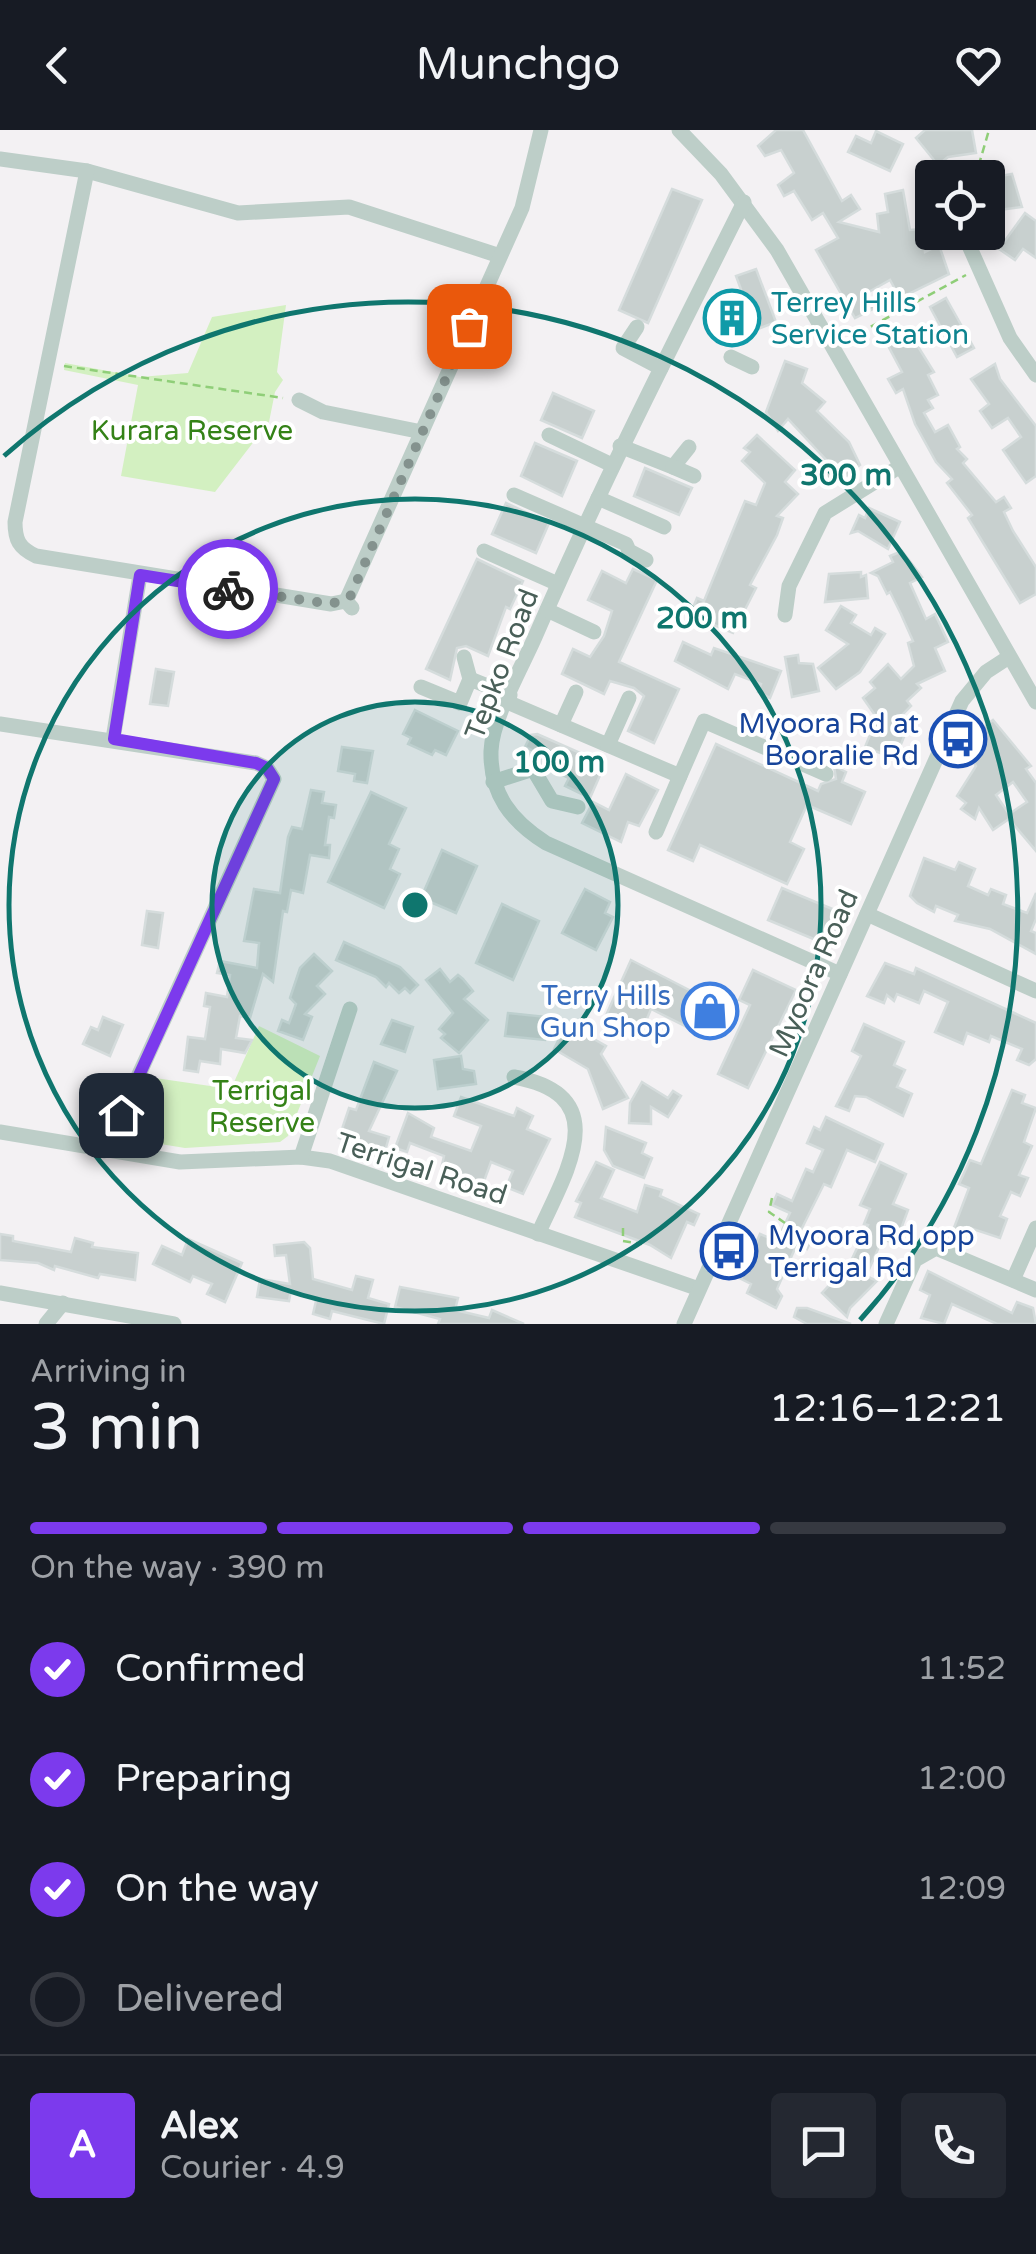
<!DOCTYPE html>
<html lang="en">
<head>
<meta charset="utf-8">
<style>
	body { margin:0; font-family:"Varela Round",sans-serif; background:#242831; color:#f1f3f6; height:100vh; display:flex; flex-direction:column; font-size:38px; white-space:nowrap }
	* { box-sizing:border-box; margin:0 }
	p { font-size:32px; color:#9ea1a6 }
	.icon { flex:none; width:55px; height:55px; fill:none; stroke:currentColor; stroke-width:2; stroke-linecap:round; stroke-linejoin:round }
	.map { position:relative; height:1194px; overflow:hidden }
	.sheet { display:flex; flex-direction:column; background:#171b24; flex:1 }
	.sheet>* { flex:none }
	.controls { position:absolute; left:915px; top:30px; display:grid; gap:20px }
	.controls a { display:grid; place-items:center; width:90px; height:90px; border-radius:10px; background:#171b24; box-shadow:0 5px 15px #0003; font-size:50px }
	.pin { position:absolute; display:grid; place-items:center; width:85px; height:85px; color:#fff; margin:-42px; border-radius:20px; box-shadow:0 5px 15px #0006 }
	.courier { position:absolute; display:grid; place-items:center; width:100px; height:100px; margin:-50px; border:8px solid #7c3aed; border-radius:50%; background:#fff; color:#222; box-shadow:0 2px 12px #0007 }
	.summary em { font-style:normal; font-weight:600 }
	.summary div { display:flex; flex-direction:column-reverse }
	.summary { display:flex; align-items:center; justify-content:space-between; height:170px; padding:0 30px }
	h1 { font-size:65px; font-weight:600; line-height:75px }
	.bar { display:grid; grid-template-columns:repeat(4,1fr); gap:15px 10px; align-content:center; height:120px; padding:0 30px }
	.bar i { height:12px; border-radius:8px; background:#363941 }
	.bar .active { background:#7c3aed }
	.bar p { grid-column:span 4 }
	.line { display:flex; align-items:center; gap:25px; padding:0 30px; border-top:2px solid #363941 }
	.line div { flex:1 }
	.round { display:grid; place-items:center; flex:none; width:105px; height:105px; border-radius:10px; background:#242831 }
	ol { padding:0 30px; list-style:none }
	li { display:flex; align-items:center; gap:30px; height:110px }
	li p { margin-inline-start:auto }
	li .icon { padding:10px; border-radius:50%; background:#7c3aed; color:#fff; stroke-width:4 }
	li:last-child { color:#9ea1a6 }
	li i { width:55px; height:55px; border:5px solid #363941; border-radius:50% }
	header { display:flex; justify-content:space-between; align-items:center; height:130px; padding:0 30px; background:#171b24; font-size:45px; font-weight:600 }
	.map>svg:first-child { display:block }
</style>
</head>
<body>
<header><svg class="icon" aria-label="back" viewBox="0 0 24 24"><path d="M15 5l-7 7 7 7"/></svg>Munchgo<svg class="icon" aria-label="heart" viewBox="0 0 24 24"><path d="M12 20l-8-8c-3-5 5-10 8-4 3-6 11-1 8 4z"/></svg></header>
<div class="map">
<svg width="1036" height="1194" viewBox="0 0 1036 1194">
	<rect width="100%" height="100%" fill="#f3f1f3"/>
	<g fill="#d3f0c1">
		<path d="M286,175L277,242L283,250L275,262L269,292L215,362L121,346L138,255L64,240L65,233L140,247L188,243L212,187Z"/>
		<path d="M259,896L320,926L288,1006L280,1012L185,1018L136,1010L131,1001L155,948L231,959Z"/>
	</g>
	<g fill="#c8d0cf" stroke="#d5dcdc" stroke-width="2.5" fill-rule="evenodd">
		<path d="M776,0H803L842,71L851,65L860,79L839,92L879,102L877,84L888,82L885,64L903,60L910,100L922,99L925,122L939,115L949,144L900,168L890,150L867,163L875,178L855,188L816,120L838,108L823,83L812,90L794,61L784,66L778,55L794,43L781,20L765,26L758,16Z"/>
		<path d="M925,0H972L976,23L948,27L938,35L916,8Z"/>
		<path d="M876,1L903,14L890,41L848,22L856,6L871,13Z"/>
		<path d="M1012,44L1022,77L991,81L988,48Z"/>
		<path d="M672,59L702,70L648,193L619,180Z"/>
		<path d="M1025,83L1036,91V128L1023,119L1015,130L999,119Z"/>
		<path d="M756,139L776,192L740,206L713,195L723,170L749,181L736,146Z"/>
		<path d="M946,168L974,218L957,227L930,177Z"/>
		<path d="M907,199L934,242L928,245L938,265L928,270L933,278L924,283L935,302L948,295L960,317L957,319L967,329L963,333L996,372L1004,367L1011,378L1004,382L1013,401L1036,437V464L1020,473L968,388L972,385L947,353L952,349L936,332L915,294L903,259L896,263L888,249L902,242L885,210Z"/>
		<path d="M785,231L807,239L802,253L825,272L817,281L849,312L860,335L840,351L830,353L821,336L828,332L788,289L778,301L766,282Z"/>
		<path d="M995,234L1000,249L1036,296V346L1026,353L1003,320L1021,307L1008,288L992,298L980,281L989,274L971,249Z"/>
		<path d="M553,263L594,281L582,308L541,290Z"/>
		<path d="M757,305L795,340L785,352L798,364L777,386L783,388L777,405L750,455L756,458L733,503L690,485L697,468L704,471L745,371L756,375L765,353L742,331L750,322L744,318Z"/>
		<path d="M535,313L577,331L562,366L521,346Z"/>
		<path d="M645,338L692,358L679,385L634,366Z"/>
		<path d="M506,373L549,393L536,423L492,404Z"/>
		<path d="M869,378L900,392L888,419L858,401L851,403L859,385L865,388Z"/>
		<path d="M902,421L922,447L910,453L926,489L935,484L948,512L935,518L945,541L917,554L921,558L907,571L911,576L895,592L908,597L895,629L865,617L877,588L863,568L875,558L870,552L888,534L901,549L914,536L908,513L913,511L901,484L890,462L887,464L878,446L871,443L893,432L890,426Z"/>
		<path d="M477,429L523,451L510,479L506,477L488,526L466,516L457,518L450,550L426,539Z"/>
		<path d="M633,439L657,450L619,532L679,559L654,613L628,601L644,566L634,558L610,551L604,564L562,544L573,519L590,527L604,506L612,481L588,470L602,441L626,453Z"/>
		<path d="M861,442V447L866,445L868,468L825,472L829,444Z"/>
		<path d="M841,476L856,485L851,493L871,505L875,498L885,504L860,542L836,559L818,538L848,514L826,500Z"/>
		<path d="M683,512L711,525L714,518L781,541L770,568L758,562L761,554L735,544L728,559L675,531Z"/>
		<path d="M798,525L799,533L813,534L819,561L792,567L785,527Z"/>
		<path d="M156,539L174,542L168,576L150,574Z"/>
		<path d="M415,580L458,601L446,625L435,620L432,625L408,614L411,608L403,604Z"/>
		<path d="M993,590L1031,636L1026,639L1036,653V721L1009,689L993,700L979,678L975,689L961,679L966,673L957,666L976,636L969,625L975,621L962,607L970,591L984,597ZM1013,652L1027,672L1009,684L996,665Z"/>
		<path d="M537,604L605,634L590,668L565,656L569,648L552,640L556,632L525,617L531,605Z"/>
		<path d="M716,614L818,661L821,654L836,649L834,636L846,642L842,652L865,662L851,694L807,675L790,712L804,719L787,754L700,715L693,731L668,720Z"/>
		<path d="M342,617L373,621L367,653L354,651L355,644L338,641Z"/>
		<path d="M626,644L658,660L639,696L628,692L621,712L582,693L593,672L609,680Z"/>
		<path d="M311,660L324,662L322,673L336,675L334,688L329,687L325,715H330L329,728L310,725L303,763L291,760L287,782L283,781L273,852L263,844L250,888L240,886L236,908L252,910L245,923L221,919L220,934L200,931L198,942L184,940L188,907L205,909L210,877L204,876L206,863L227,867L230,845L217,843L220,831L257,838L259,813L244,811L254,759L280,763L288,707L292,697L302,699Z"/>
		<path d="M371,662L406,678L389,714L399,719L390,739L400,744L384,778L328,752Z"/>
		<path d="M442,720L477,736L456,783L421,768Z"/>
		<path d="M924,728L955,740L959,732L975,739L968,756L988,765L991,759L1006,765L1003,774L1027,783L1036,763V789L1031,801L1036,803V824L990,799L955,791L958,785L936,776L934,782L917,773L910,766Z"/>
		<path d="M782,758L842,783L828,815L768,790Z"/>
		<path d="M585,759L610,772L605,783L613,787L596,820L562,803Z"/>
		<path d="M502,774L539,791L513,850L476,833Z"/>
		<path d="M147,781L163,783L158,818L142,815Z"/>
		<path d="M344,812L400,837L418,855L410,863L405,858L399,863L389,853L386,857L376,847L336,830Z"/>
		<path d="M314,824L332,841L317,856L325,864L305,884L312,887L303,910L278,901L282,890L289,893L296,874L290,868L300,838Z"/>
		<path d="M631,830L724,878L709,908L651,879L639,908L603,892Z"/>
		<path d="M885,833L914,844L916,838L1036,893V929L1029,935L1017,930L1022,919L991,906L989,912L967,903L963,914L935,902L948,872L924,861L919,873L897,864L894,871L887,865L884,873L867,866Z"/>
		<path d="M440,839L450,852L458,845L463,849L473,861L464,869L488,890L459,923L441,908L445,904L439,899L453,883L426,850Z"/>
		<path d="M753,840L796,860L748,958L718,944L750,875L739,870Z"/>
		<path d="M508,883L547,887L545,910L505,906Z"/>
		<path d="M103,887L123,895L110,926L83,914L91,897L98,900Z"/>
		<path d="M392,890L413,897L405,922L381,914Z"/>
		<path d="M864,894L904,912L894,935L905,940L897,957L912,964L903,986L866,967L855,966L849,981L836,976L861,926L852,921Z"/>
		<path d="M578,900L606,916L601,924L628,968L603,979L588,939L554,919L563,901L574,907Z"/>
		<path d="M461,926L463,939L474,941L476,954L438,959L434,930Z"/>
		<path d="M374,932L397,941L369,1001L389,1007L385,1021L376,1018L374,1026L363,1023L364,1017L339,1008L349,978L356,980Z"/>
		<path d="M642,952L668,968L673,961L681,966L668,987L651,977V994L629,993L630,973Z"/>
		<path d="M1012,960L1025,965L1022,973L1036,978L1024,1012L1032,1016L1019,1045L1028,1048L1020,1066L1011,1062L1000,1086L1007,1089L1000,1108L967,1097L963,1107L952,1103L969,1058L959,1054L970,1030L981,1034Z"/>
		<path d="M461,967L514,986L517,978L533,986L527,999L550,1009L523,1064L506,1057L513,1041L491,1032L483,1054L441,1039L444,1026L410,1013L407,1022L395,1018L408,983L434,998L431,1007L471,1021L481,996L454,986Z"/>
		<path d="M826,987L883,1014L875,1032L847,1020L831,1057L824,1054L799,1104L812,1109L807,1119L797,1114L777,1159L782,1166L776,1178L747,1163L751,1154L741,1149L760,1104L777,1111L790,1083L772,1075L777,1064L792,1071L806,1039L813,1042L823,1020L807,1013L814,997L820,1000Z"/>
		<path d="M606,997L646,1013L642,1023L652,1028L644,1048L613,1036L604,1020Z"/>
		<path d="M596,1032L614,1040L601,1068L637,1082L645,1055L662,1060L660,1066L699,1084L694,1095L687,1092L671,1128L650,1115L575,1087L581,1073L576,1071Z"/>
		<path d="M880,1032L906,1044L893,1074L908,1080L901,1099L895,1096L888,1111L883,1108L866,1146L877,1151L850,1178L847,1187L822,1163L850,1133L868,1095L864,1094L870,1079L860,1075Z"/>
		<path d="M0,1104L13,1106V1111L71,1122L75,1108L93,1113L92,1117L138,1123L135,1150L100,1144L98,1148L55,1136L54,1140L38,1133L0,1130Z"/>
		<path d="M188,1109L242,1133L225,1172L207,1164L212,1154L193,1146L190,1152L153,1134L162,1116L182,1125Z"/>
		<path d="M304,1112L310,1118L313,1149L352,1160L356,1146L373,1150L368,1168L389,1174L384,1194L332,1181L330,1189L313,1184L316,1171L312,1167L291,1160L289,1171L257,1167L260,1149L290,1154L286,1125L275,1126L274,1115Z"/>
		<path d="M928,1141L1012,1183L1017,1172L1033,1178L1036,1194H997L952,1174L944,1194L921,1188L930,1165L920,1160Z"/>
		<path d="M400,1157L458,1168L455,1180L489,1188L492,1180L524,1194H438L440,1189L395,1177Z"/>
		<path d="M797,1178H807L851,1194H807L794,1187Z"/>
	</g>
	<g fill="none" stroke-linecap="round" stroke-linejoin="round">
		<g stroke="#8fce78" stroke-width="2.5" stroke-dasharray="8 5" stroke-linecap="butt">
			<path d="M975,48L989,0"/>
			<path d="M848,209L966,145"/>
			<path d="M64,236L283,268"/>
			<path d="M772,1068L769,1082L785,1093"/>
			<path d="M623,1098V1111L642,1114"/>
		</g>
		<g stroke="#bdcec8" stroke-width="15">
			<path d="M679,0L721,44L777,120L1036,572"/>
			<path d="M0,29L87,41L238,83L349,77L500,126"/>
			<path d="M87,41L15,392C15,410 19,418 36,426L331,474L346,471L352,478"/>
			<path d="M744,72C672,216 599,359 535,507C522,537 492,589 491,621C490,664 511,691 546,713L840,844"/>
			<path d="M963,102L1010,208L1036,245"/>
			<path d="M637,197L623,218L661,238"/>
			<path d="M731,227L752,237"/>
			<path d="M299,270L323,282L422,302"/>
			<path d="M549,305L612,335"/>
			<path d="M620,316L673,337L689,317"/>
			<path d="M673,337L694,346"/>
			<path d="M514,365L626,414L629,421L646,430"/>
			<path d="M598,368L664,397"/>
			<path d="M484,421L558,454"/>
			<path d="M346,471L522,78L541,0"/>
			<path d="M547,480L594,502"/>
			<path d="M785,485L789,456L825,383L899,337"/>
			<path d="M464,527L470,549"/>
			<path d="M421,557L460,573L470,549L510,565"/>
			<path d="M507,572L680,646L704,591L826,644"/>
			<path d="M0,594L256,633L267,638L274,649L104,1021"/>
			<path d="M561,595L576,562"/>
			<path d="M113,609L140,445"/>
			<path d="M608,615L629,568"/>
			<path d="M493,652L533,639L552,671L578,677"/>
			<path d="M656,702L680,646"/>
			<path d="M867,784L1036,861"/>
			<path d="M514,947C616,965 566,1042 538,1104"/>
			<path d="M0,1002L180,1032L301,1027L330,1031L699,1159"/>
			<path d="M301,1027L350,879"/>
			<path d="M1013,1150L1036,1098"/>
			<path d="M0,1163L174,1194"/>
			<path d="M46,1194L63,1173"/>
			<path d="M684,1194L962,571L986,542L1009,527"/>
			<path d="M886,1194L915,1130L936,1118L1036,1160"/>
		</g>
	</g>
	<g fill="none" stroke-linecap="round" stroke-linejoin="round">
		<path stroke="#84928e" stroke-width="10" stroke-dasharray="0 18" d="M228,459L331,474L350,467L469,196"/>
		<path stroke="#7c3aed" stroke-width="12" d="M121,985L274,649L267,638L256,633L114,609L140,445L228,459"/>
	</g>
	<circle cx="415" cy="775" r="203" fill="#0f766e" fill-opacity=".12"/>
	<g fill="none" stroke="#0f766e" stroke-width="5">
		<circle cx="415" cy="775" r="203"/>
		<circle cx="415" cy="775" r="406"/>
		<path d="M4 326A609 609 0 0 1 860 1190"/>
	</g>
	<defs>
		<g id="building-ring" transform="scale(2.875)"><circle r="9.5" fill="#fff" stroke="#0f9aa8" stroke-width="1.5"/><path d="M-4-6H4V6H1V3H-1V6H-4ZM-2.5-4.3h1.7v1.8h-1.7ZM.8-4.3h1.7v1.8H.8ZM-2.5-1h1.7V.8h-1.7ZM.8-1h1.7V.8H.8Z" fill="#0f9aa8"/></g>
		<g id="bus-ring" transform="scale(2.875)"><circle r="9.5" fill="#fff" stroke="#1a4fb4" stroke-width="1.5"/><path d="M-5-6H5V4H4V6H2V4H-2V6H-4V4H-5ZM-3.5-4V0h7V-4ZM-3.5 1.2v1.5H-2V1.2ZM2 1.2v1.5H3.5V1.2Z" fill="#1a4fb4"/></g>
		<g id="shop-ring" transform="scale(2.875)"><circle r="9.5" fill="#fff" stroke="#3f7fe0" stroke-width="1.5"/><path d="M-5-2.5h2.3a2.7 3.5 0 0 1 5.4 0H5L5.5 6h-11ZM-1.5-2.5h3a1.5 2.3 0 0 0-3 0Z" fill="#3f7fe0"/></g>
	</defs>
	<g fill-rule="evenodd">
		<use href="#building-ring" x="732" y="188"/>
		<use href="#bus-ring" x="958" y="609"/>
		<use href="#shop-ring" x="710" y="881"/>
		<use href="#bus-ring" x="729" y="1121"/>
	</g>
	<g text-anchor="middle" stroke-width="8" stroke-linejoin="round" paint-order="stroke">
		<g font-size="28" fill="#0d838f" stroke="#fff" text-anchor="start">
			<text x="771" y="182">Terrey Hills<tspan x="771" dy="32">Service Station</tspan></text>
		</g>
		<g font-size="28" fill="#348217" stroke="#fff">
			<text x="192" y="310">Kurara Reserve</text>
			<text x="262" y="970">Terrigal<tspan x="262" dy="32">Reserve</tspan></text>
		</g>
		<g font-size="28" fill="#495f58" stroke="#fff">
			<text transform="translate(501 534) rotate(-69)" y="10">Tepko Road</text>
			<text transform="translate(813 843) rotate(-66)" y="10">Myoora Road</text>
			<text transform="translate(422 1038) rotate(18)" y="10">Terrigal Road</text>
		</g>
		<g font-size="28" fill="#164399" stroke="#fff" text-anchor="end">
			<text x="919" y="603">Myoora Rd at<tspan x="919" dy="32">Booralie Rd</tspan></text>
			<text x="768" y="1115" text-anchor="start">Myoora Rd opp<tspan x="768" dy="32">Terrigal Rd</tspan></text>
		</g>
		<g font-size="28" fill="#366cbe" stroke="#fff" text-anchor="end">
			<text x="671" y="875">Terry Hills<tspan x="671" dy="32">Gun Shop</tspan></text>
		</g>
	</g>
	<circle cx="415" cy="775" r="15" fill="#0f766e" stroke="#fff" stroke-width="5"/>
	<g font-size="30" text-anchor="middle" font-weight="bold" fill="#0f766e" stroke="#fff" stroke-width="8" stroke-linejoin="round" paint-order="stroke">
		<text x="846" y="355">300 m</text>
		<text x="702" y="498">200 m</text>
		<text x="559" y="642">100 m</text>
	</g>
</svg>
<div class="controls">
<a><svg class="icon" aria-label="locate" viewBox="0 0 24 24"><circle cx="12" cy="12" r="6"/><path d="M12 2v4M12 18v4M2 12h4M18 12h4"/></svg></a>
</div>
<div class="pin" style="left:469px;top:196px;background:#ea580c"><svg class="icon" aria-label="bag" viewBox="0 0 24 24"><path d="M5 8h14l-1 12H6zM9 8a3 3 0 0 1 6 0"/></svg></div>
<div class="pin" style="left:121px;top:985px;background:#1f2937"><svg class="icon" aria-label="home" viewBox="0 0 24 24"><path d="M3 11l9-7 9 7M6 9v11h12V9"/></svg></div>
<div class="courier" style="left:228px;top:459px"><svg class="icon" aria-label="bike" viewBox="0 0 24 24"><circle cx="6" cy="16" r="4"/><circle cx="18" cy="16" r="4"/><path d="M6 16l4-8h5l3 8M10 8l3 8H6M13 5h3"/></svg></div>
</div>
<section class="sheet">
<div class="summary"><div><h1>3 min</h1><p>Arriving in</p></div><em>12:16–12:21</em></div>
<div class="bar"><i class="active"></i><i class="active"></i><i class="active"></i><i></i><p>On the way · 390 m</p></div>
<ol>
<li><svg class="icon" aria-label="check" viewBox="0 0 24 24"><path d="M5 12l5 5 9-10"/></svg>Confirmed<p>11:52</p></li>
<li><svg class="icon" aria-label="check" viewBox="0 0 24 24"><path d="M5 12l5 5 9-10"/></svg>Preparing<p>12:00</p></li>
<li><svg class="icon" aria-label="check" viewBox="0 0 24 24"><path d="M5 12l5 5 9-10"/></svg>On the way<p>12:09</p></li>
<li><i></i>Delivered</li>
</ol>
<div class="line" style="height:180px"><b class="round" style="background:#7c3aed;color:#fff">A</b><div><b>Alex</b><p>Courier · 4.9</p></div><a class="round"><svg class="icon" aria-label="chat" viewBox="0 0 24 24"><path d="M4 5h16v11H9l-5 4z"/></svg></a><a class="round"><svg class="icon" aria-label="phone" viewBox="0 0 24 24"><path d="M5 4h4l2 5-3 2q2 4 5 5l2-3 5 2v4C11 20 4 13 5 4z"/></svg></a></div>
</section>
</body>
</html>
